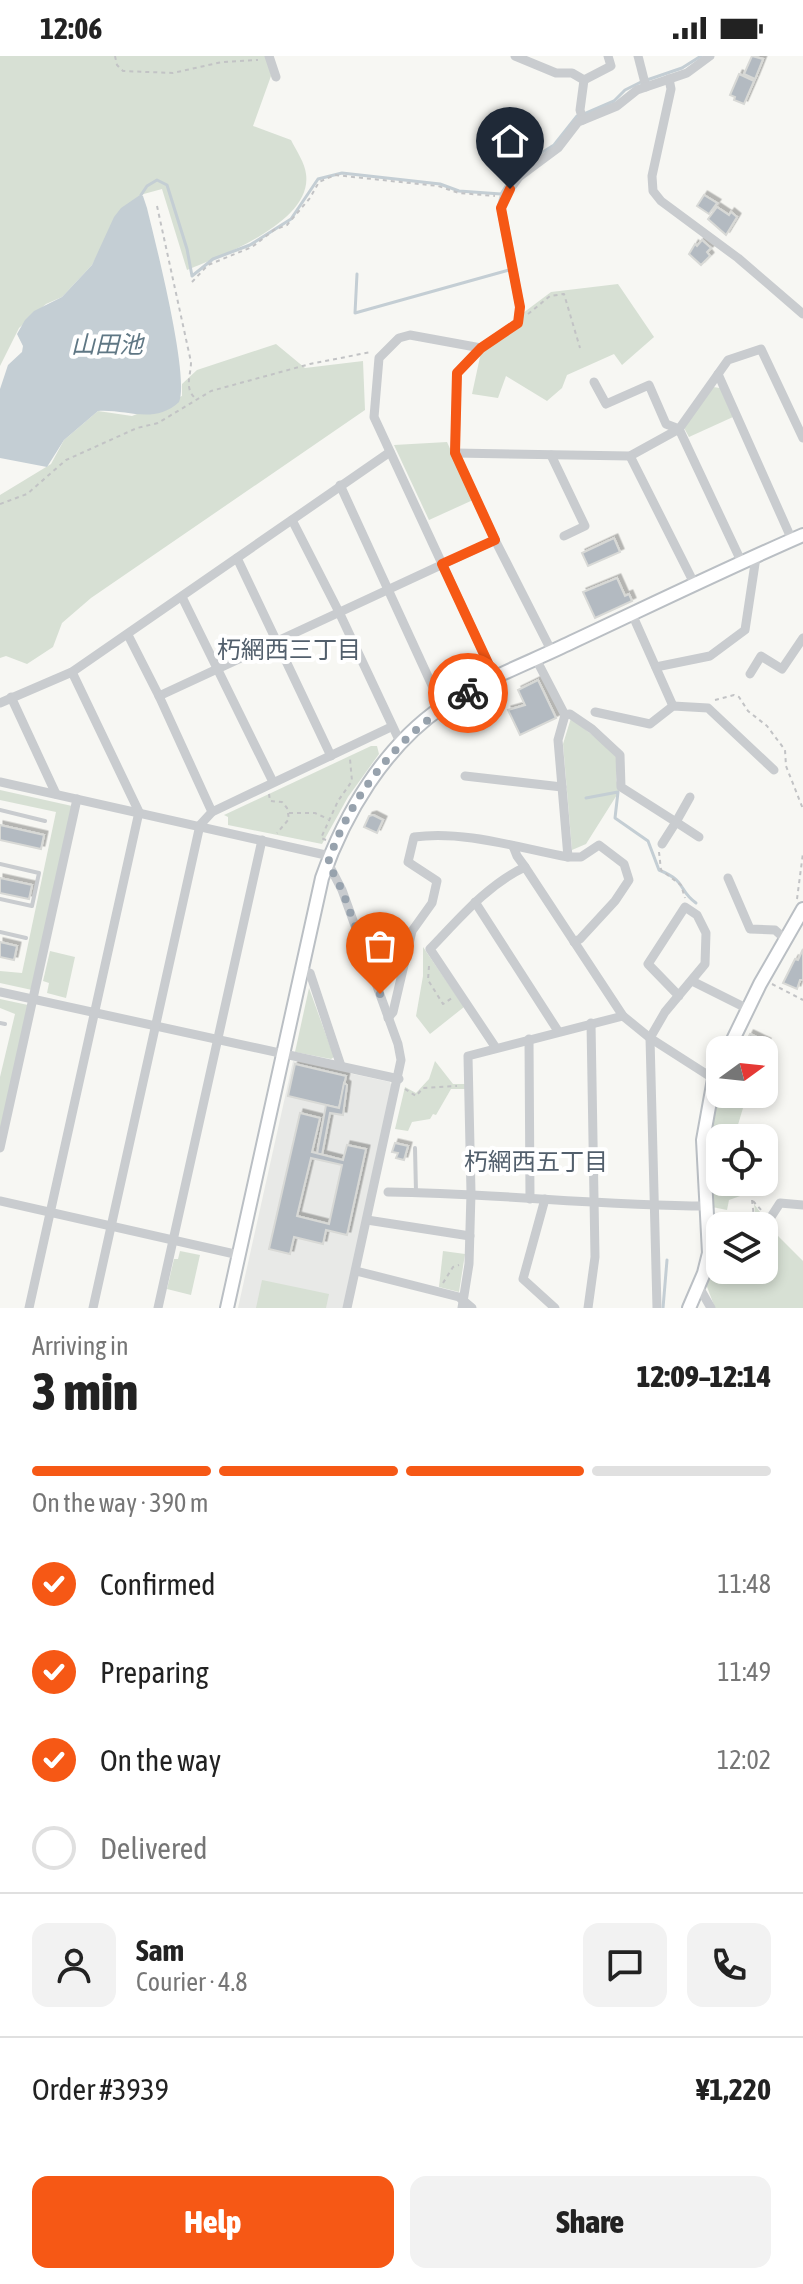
<!DOCTYPE html>
<html lang="en">
<head>
<meta charset="utf-8">
<style>
	body { margin:0; font-family:"Asap Condensed","Noto Sans JP",sans-serif; background:#f2f2f2; color:#222; height:100vh; display:flex; flex-direction:column; font-size:30px; white-space:nowrap }
	* { box-sizing:border-box; margin:0 }
	p { font-size:26px; color:#767676 }
	.icon { flex:none; width:44px; height:44px; fill:none; stroke:currentColor; stroke-width:2; stroke-linecap:round; stroke-linejoin:round }
	.map { position:relative; height:1252px; overflow:hidden }
	.side { display:flex; flex-direction:column; background:#fff; flex:1 }
	.side>* { flex:none }
	.needle { width:52px; rotate:75deg }
	.buttons { position:absolute; left:706px; top:980px; display:grid; gap:16px }
	.buttons a { display:grid; place-items:center; width:72px; height:72px; border-radius:16px; background:#fff; box-shadow:0 4px 12px #0003; font-size:40px }
	.pin { position:absolute; display:grid; place-items:center; width:68px; height:68px; color:#fff; margin:-82px -34px; border-radius:50% 50% 50% 0; rotate:-45deg; box-shadow:0 0 8px #0007 }
	.pin .icon { rotate:45deg }
	.courier { position:absolute; display:grid; place-items:center; width:80px; height:80px; margin:-40px; border:6px solid #f65815; border-radius:50%; background:#fff; color:#222; box-shadow:0 2px 10px #0007 }
	.headline em { font-style:normal; font-weight:800 }
	.headline div { display:flex; flex-direction:column-reverse }
	.headline { display:flex; align-items:center; justify-content:space-between; height:136px; padding:0 32px }
	h1 { font-size:52px; font-weight:800; line-height:60px }
	.bar { display:grid; grid-template-columns:repeat(4,1fr); gap:12px 8px; align-content:center; height:96px; padding:0 32px }
	.bar i { height:10px; border-radius:6px; background:#e0e0e0 }
	.bar .selected { background:#f65815 }
	.bar p { grid-column:span 4 }
	.line { display:flex; align-items:center; gap:20px; padding:0 32px; border-top:2px solid #e0e0e0 }
	.line div { flex:1 }
	.round { display:grid; place-items:center; flex:none; width:84px; height:84px; border-radius:16px; background:#f2f2f2 }
	ol { padding:0 32px; list-style:none }
	li { display:flex; align-items:center; gap:24px; height:88px }
	li p { margin-inline-start:auto }
	li .icon { padding:8px; border-radius:50%; background:#f65815; color:#fff; stroke-width:4 }
	li:last-child { color:#767676 }
	li i { width:44px; height:44px; border:4px solid #e0e0e0; border-radius:50% }
	.cta { display:flex; gap:16px; margin-top:auto; padding:16px 32px }
	.cta a { flex:1; height:92px; border-radius:16px; background:#f65815; color:#fff; font-size:32px; font-weight:800; line-height:92px; text-align:center }
	.cta a+a { background:#f2f2f2; color:#222 }
	.status { display:flex; justify-content:space-between; align-items:center; height:56px; padding:0 40px; background:#fff; direction:ltr }
	.status svg { height:22px; fill:currentColor }
	.map>svg:first-child { display:block }
</style>
</head>
<body>
<div class="status"><b>12:06</b><svg viewBox="0 0 49 12"><path d="M0 12V9h3v3zM5 12V6h3v6zM10 12V3h3v9zM15 12V0h3v12zM26 1h20v11H26zM47 4h2v5h-2z"/></svg></div>
<div class="map">
<svg width="803" height="1252" viewBox="0 0 803 1252">
	<defs>
		<filter id="shadow"><feDropShadow dx="3.5" dy="-3.5" stdDeviation="0" flood-color="#0004"/></filter>
	</defs>
	<rect width="100%" height="100%" fill="#f7f7f3"/>
	<path fill="#e8e9e7" d="M293,1005L390,1026L392,1031L343,1252H238Z"/>
	<g fill="#d7e0d4">
		<path d="M0,0H268L271,20L253,70L291,84C296,94 305,107 306,118C313,166 221,200 187,214L162,133L140,139L103,188L92,209L62,241L46,248L19,272L0,310Z"/>
		<path d="M618,228L654,281L622,309L614,298L567,319L562,332L547,345L506,320L498,342L472,338L483,287L551,236Z"/>
		<path d="M276,288L305,312L363,305L365,354L91,542L62,567L53,591L27,608L6,600L0,602V439L51,408L64,384L98,355L132,360L182,340V328L197,314Z"/>
		<path d="M713,331L720,332L733,361L689,381L683,370Z"/>
		<path d="M447,386L473,444L429,464L394,389Z"/>
		<path d="M571,662L617,699L616,724L620,734L586,788L572,794L563,688Z"/>
		<path d="M371,690H377L379,698L348,741L322,788L228,769V761L224,759Z"/>
		<path d="M0,734L72,750L32,934L0,927V915L22,917L56,756L0,744Z"/>
		<path d="M423,891L464,951L430,978L416,960L423,920Z"/>
		<path d="M50,895L75,901L66,942L47,937L49,927L43,925Z"/>
		<path d="M309,932L334,1001L331,1003L295,996Z"/>
		<path d="M0,943L28,949L0,1075V1021L15,958L0,952Z"/>
		<path d="M435,1005L453,1028H465V1033H451L436,1059L433,1058L430,1063L412,1066L408,1075L395,1073L405,1031L416,1037L429,1023Z"/>
		<path d="M717,1031L720,1032V1038H757L743,1052L734,1082H720V1126H736L743,1139L729,1144L727,1154L712,1151L709,1078Z"/>
		<path d="M754,1148L779,1181L803,1205V1252H715L706,1228L710,1220L728,1214H764V1170H757Z"/>
		<path d="M180,1195L200,1199L191,1239L167,1233L174,1203H178Z"/>
		<path d="M443,1195L465,1198L459,1236L439,1231Z"/>
		<path d="M262,1224L329,1238L326,1252H256Z"/>
	</g>
	<path fill="#c4ced4" d="M140,139L143,140L147,152C155,185 190,321 179,346C154,369 127,353 98,355L64,384L47,411L0,402V333L8,309L22,296L23,290L17,278L25,264L34,255L62,241L92,209L114,161L121,152Z"/>
	<g fill="none" stroke-linecap="round" stroke-linejoin="round">
		<g stroke="#c4ced4" stroke-width="3">
			<path d="M647,24L682,12L701,0"/>
			<path d="M584,58L614,45L625,34L641,26"/>
			<path d="M141,139L147,130L157,124L167,129L187,193L192,220L213,203L250,189L291,163L318,123L342,117L440,128L459,135L501,138L513,119L527,106L554,89L577,60"/>
			<path d="M357,218L355,257L509,214"/>
			<path d="M586,742L618,736L615,762L648,785L659,814C688,826 677,833 696,847"/>
			<path d="M663,1252L667,1204"/>
		</g>
	</g>
	<g fill="#b3bac1" stroke="#d8d9d6" stroke-width="2" fill-rule="evenodd" filter="url(#shadow)">
		<path d="M752,0L763,3L755,23L744,18Z"/>
		<path d="M739,18L754,25L744,48L734,44L735,41L730,39Z"/>
		<path d="M704,139L717,147L709,158L697,150Z"/>
		<path d="M717,151L729,159L731,156L737,161L726,179L708,163Z"/>
		<path d="M702,184L711,192L707,196L710,200L701,209L689,198L695,188L697,190Z"/>
		<path d="M614,482L620,496L588,510L582,497Z"/>
		<path d="M617,522L625,540L629,538L632,545L595,562L583,536Z"/>
		<path d="M538,624L556,662L520,679L508,654L525,649L518,634Z"/>
		<path d="M373,759L383,764L377,777L364,771L369,760Z"/>
		<path d="M0,769L44,779L41,793L0,784Z"/>
		<path d="M0,822L32,829L29,843L0,837Z"/>
		<path d="M0,886L17,890L14,904L0,901Z"/>
		<path d="M803,893V924H800L797,933L783,927L795,903L798,904Z"/>
		<path d="M750,978L767,986L763,994H742Z"/>
		<path d="M295,1008L346,1020L339,1052L288,1040Z"/>
		<path d="M344,1027L347,1029L343,1059L330,1057L322,1099L317,1098L326,1049L339,1052Z"/>
		<path d="M300,1057L320,1062L312,1096L343,1104L347,1089L366,1093L347,1179L326,1174L323,1188L294,1181L290,1198L269,1193ZM311,1102L342,1109L329,1168L297,1160Z"/>
		<path d="M395,1087L408,1090L404,1104L396,1102L398,1097L392,1096Z"/>
	</g>
	<g fill="none" stroke-linecap="round" stroke-linejoin="round">
		<g stroke="#babfc4" stroke-width="16">
			<g id="secondary">
				<path d="M728,994L760,928L803,853"/>
				<path d="M227,1252L322,822C345,757 384,691 442,651C481,624 529,607 572,586C649,550 725,513 803,479"/>
				<path d="M689,1252L704,1217L709,1197L703,1084L714,1023L720,1011"/>
			</g>
		</g>
		<g stroke="#c2c3c5" stroke-width="2" stroke-dasharray="4 4" stroke-linecap="butt">
			<path d="M115,0L117,9L123,15L173,17L222,6L258,4"/>
			<path d="M157,150L191,306C191,319 184,332 195,342"/>
			<path d="M192,226L208,209L252,191L274,174L287,169L310,142L319,126L335,119L438,130L459,137L495,140"/>
			<path d="M528,258L550,240L564,238L580,292"/>
			<path d="M0,448L27,438L66,404L137,372L158,367L211,335L310,308L371,296"/>
			<path d="M715,644L734,639L739,641L748,655L767,670L785,694L786,710L803,753"/>
			<path d="M269,738L270,745L282,746L287,752L289,763L277,777"/>
			<path d="M289,757H315L328,763"/>
			<path d="M326,784L321,782L338,745L352,725L350,703"/>
			<path d="M659,796L661,814L681,829L685,842"/>
			<path d="M797,843L803,797"/>
			<path d="M429,910L428,924L443,948L452,942"/>
			<path d="M772,928L803,944"/>
			<path d="M405,1033L416,1040L423,1032L457,1030"/>
			<path d="M752,1144L755,1170"/>
			<path d="M753,1145L762,1155"/>
			<path d="M717,1217L726,1214"/>
			<path d="M443,1227L453,1211L459,1209"/>
		</g>
		<g stroke="#c9cccf" stroke-width="4">
			<path d="M0,754L45,765"/>
			<path d="M0,808L39,817L32,850L0,843"/>
			<path d="M0,876L26,882"/>
			<path d="M0,967L5,968"/>
			<path d="M415,1092L416,1136"/>
		</g>
		<g stroke="#c9cccf" stroke-width="9">
			<path d="M269,0L276,21"/>
			<path d="M515,0L556,17H572L584,24L580,54L583,64"/>
			<path d="M638,0L646,31"/>
			<path d="M669,23L671,33L652,120L653,135L661,145L738,202L803,258"/>
			<path d="M584,24L611,10L608,0"/>
			<path d="M481,292L410,279L399,282L379,302L374,361L495,622"/>
			<path d="M718,318L792,484"/>
			<path d="M594,326L606,348L649,329L666,368L679,373L742,507"/>
			<path d="M455,397L630,400L679,373L728,304L761,293L803,382"/>
			<path d="M551,399L585,470L564,480"/>
			<path d="M630,400L695,529"/>
			<path d="M340,429L442,651"/>
			<path d="M292,464L339,556L401,688"/>
			<path d="M237,502L331,700"/>
			<path d="M182,541L273,726"/>
			<path d="M632,558L673,650"/>
			<path d="M128,579L159,640L212,756"/>
			<path d="M552,596L495,484L455,397L457,317L481,292L518,267L520,251L501,152L504,141L519,121L558,92L578,66L617,50L637,34L687,17L710,0"/>
			<path d="M656,611L710,600L745,574L756,501"/>
			<path d="M750,618L761,600L782,613L803,582"/>
			<path d="M159,640L495,484"/>
			<path d="M11,641L56,738"/>
			<path d="M0,647L72,616L390,396"/>
			<path d="M595,656L650,668L673,650L708,652L774,714"/>
			<path d="M565,659L570,658L592,673L620,699L621,731L676,766L662,788"/>
			<path d="M465,720L562,731"/>
			<path d="M0,726L330,800"/>
			<path d="M690,741L676,766L699,781"/>
			<path d="M513,790L517,800L525,811"/>
			<path d="M568,801H581L599,789L624,808L629,824L615,845L580,883L574,886"/>
			<path d="M328,807L342,834L398,988L401,1004L347,1252"/>
			<path d="M728,822L750,873L775,874L785,883"/>
			<path d="M475,846L558,975"/>
			<path d="M302,915L310,917L341,1010"/>
			<path d="M692,925L748,953"/>
			<path d="M0,936L399,1023"/>
			<path d="M388,962L393,956L412,875L432,847L437,825L408,806L414,781C464,774 519,792 568,801L558,684L565,659L536,603"/>
			<path d="M529,983L530,1143"/>
			<path d="M496,992L430,893C459,863 487,829 525,811L623,960L650,982L714,1023"/>
			<path d="M0,1092L77,743"/>
			<path d="M388,1136C494,1137 600,1150 706,1150"/>
			<path d="M545,1143L523,1223L555,1252"/>
			<path d="M0,1145L239,1199"/>
			<path d="M367,1164L470,1180"/>
			<path d="M769,1164L780,1147L803,1149"/>
			<path d="M356,1215L459,1241L472,1252"/>
			<path d="M699,1231L711,1252"/>
			<path d="M29,1252L139,756L72,616"/>
			<path d="M93,1252L200,769L212,756L391,671"/>
			<path d="M158,1252L262,784"/>
			<path d="M462,1252L469,1208L471,1137L468,1000L623,960"/>
			<path d="M588,1252L595,1201L591,967"/>
			<path d="M657,1252L650,982L665,956L705,908L706,877L697,859L685,851L648,908L679,940"/>
		</g>
		<use href="#secondary" stroke="#fff" stroke-width="12"/>
	</g>
	<g fill="none" stroke-linecap="round" stroke-linejoin="round">
		<path stroke="#97a2ad" stroke-width="8" stroke-dasharray="0 14.4" d="M380,938L342,834L328,807C350,738 404,672 468,637"/>
		<path stroke="#f65815" stroke-width="10" d="M468,637L495,622L442,508L495,484L455,397L457,317L481,292L518,267L520,251L501,152L510,133"/>
	</g>
	<g text-anchor="middle" stroke-width="8" stroke-linejoin="round" paint-order="stroke">
		<g font-size="24" font-style="italic" fill="#5f7784" stroke="#fff">
			<text x="107" y="297">山田池</text>
		</g>
		<g font-size="24" fill="#525f6c" stroke="#fff">
			<text x="289" y="602">朽網西三丁目</text>
			<text x="536" y="1114">朽網西五丁目</text>
		</g>
	</g>
</svg>
<div class="buttons">
<a><svg class="needle" viewBox="-14 -14 28 28"><path d="M0-13l5 13h-10z" fill="#e53935"/><path d="M0 13l5-13h-10z" fill="#767676"/></svg></a>
<a><svg class="icon" aria-label="locate" viewBox="0 0 24 24"><circle cx="12" cy="12" r="6"/><path d="M12 2v4M12 18v4M2 12h4M18 12h4"/></svg></a>
<a><svg class="icon" aria-label="layers" viewBox="0 0 24 24"><path d="M12 4l9 5-9 5-9-5zM3 14l9 5 9-5"/></svg></a>
</div>
<div class="pin" style="left:380px;top:938px;background:#ea580c"><svg class="icon" aria-label="bag" viewBox="0 0 24 24"><path d="M5 8h14l-1 12H6zM9 8a3 3 0 0 1 6 0"/></svg></div>
<div class="pin" style="left:510px;top:133px;background:#1f2937"><svg class="icon" aria-label="home" viewBox="0 0 24 24"><path d="M3 11l9-7 9 7M6 9v11h12V9"/></svg></div>
<div class="courier" style="left:468px;top:637px"><svg class="icon" aria-label="bike" viewBox="0 0 24 24"><circle cx="6" cy="16" r="4"/><circle cx="18" cy="16" r="4"/><path d="M6 16l4-8h5l3 8M10 8l3 8H6M13 5h3"/></svg></div>
</div>
<section class="side">
<div class="headline"><div><h1>3 min</h1><p>Arriving in</p></div><em>12:09–12:14</em></div>
<div class="bar"><i class="selected"></i><i class="selected"></i><i class="selected"></i><i></i><p>On the way · 390 m</p></div>
<ol>
<li><svg class="icon" aria-label="check" viewBox="0 0 24 24"><path d="M5 12l5 5 9-10"/></svg>Confirmed<p>11:48</p></li>
<li><svg class="icon" aria-label="check" viewBox="0 0 24 24"><path d="M5 12l5 5 9-10"/></svg>Preparing<p>11:49</p></li>
<li><svg class="icon" aria-label="check" viewBox="0 0 24 24"><path d="M5 12l5 5 9-10"/></svg>On the way<p>12:02</p></li>
<li><i></i>Delivered</li>
</ol>
<div class="line" style="height:144px"><a class="round"><svg class="icon" aria-label="person" viewBox="0 0 24 24"><circle cx="12" cy="8" r="4"/><path d="M4 21q1-7 8-7t8 7"/></svg></a><div><b>Sam</b><p>Courier · 4.8</p></div><a class="round"><svg class="icon" aria-label="chat" viewBox="0 0 24 24"><path d="M4 5h16v11H9l-5 4z"/></svg></a><a class="round"><svg class="icon" aria-label="phone" viewBox="0 0 24 24"><path d="M5 4h4l2 5-3 2q2 4 5 5l2-3 5 2v4C11 20 4 13 5 4z"/></svg></a></div>
<div class="line" style="height:104px"><div>Order #3939</div><b>¥1,220</b></div>
<div class="cta"><a>Help</a><a>Share</a></div>
</section>
</body>
</html>
